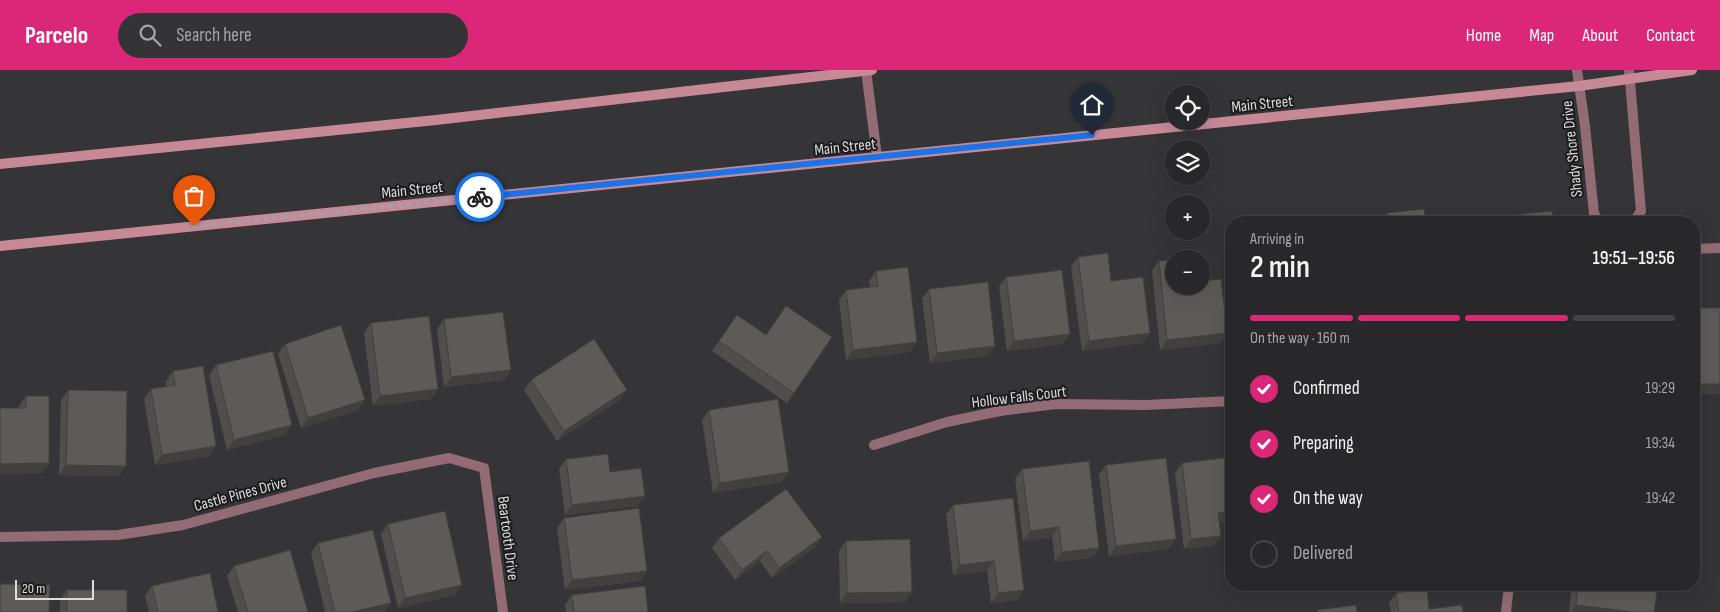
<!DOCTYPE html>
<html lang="en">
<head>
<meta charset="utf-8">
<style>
	body { margin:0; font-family:"Sofia Sans Condensed",sans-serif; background:#343335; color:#f1f3f6; height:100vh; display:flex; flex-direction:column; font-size:19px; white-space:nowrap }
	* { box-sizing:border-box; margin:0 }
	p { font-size:16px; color:#a5a5a8 }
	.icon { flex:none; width:28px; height:28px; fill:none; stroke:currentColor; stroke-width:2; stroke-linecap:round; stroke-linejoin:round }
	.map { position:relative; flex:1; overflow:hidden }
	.sheet { position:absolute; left:1225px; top:146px; width:475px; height:375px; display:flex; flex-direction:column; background:#282729; border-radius:20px; box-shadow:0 5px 20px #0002,0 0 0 1px #444446 }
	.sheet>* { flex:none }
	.tools { position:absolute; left:1165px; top:15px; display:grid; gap:10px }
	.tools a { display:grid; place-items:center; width:45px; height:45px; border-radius:50%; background:#282729; box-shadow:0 5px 20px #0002,0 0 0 1px #444446; font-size:25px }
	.scale { position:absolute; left:15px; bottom:12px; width:79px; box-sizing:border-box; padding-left:5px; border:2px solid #dcdbdd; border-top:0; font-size:14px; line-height:18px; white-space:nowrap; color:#dcdbdd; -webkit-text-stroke:4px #1d1c1d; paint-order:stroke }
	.pin { position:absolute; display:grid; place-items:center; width:42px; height:42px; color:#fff; margin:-51px -21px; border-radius:50% 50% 50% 0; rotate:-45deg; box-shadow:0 0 5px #0007 }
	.pin .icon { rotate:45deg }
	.courier { position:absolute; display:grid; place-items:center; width:50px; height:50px; margin:-25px; border:4px solid #1a73e8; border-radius:50%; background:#fff; color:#222; box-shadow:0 1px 6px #0007 }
	.head em { font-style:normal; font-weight:600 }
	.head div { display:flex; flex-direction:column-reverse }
	.head { display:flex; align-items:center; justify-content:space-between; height:85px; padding:0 25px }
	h1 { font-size:32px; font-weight:600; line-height:38px }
	.bar { display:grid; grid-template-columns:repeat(4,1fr); gap:8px 5px; align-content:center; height:60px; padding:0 25px }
	.bar i { height:6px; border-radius:4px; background:#444446 }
	.bar .current { background:#db2777 }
	.bar p { grid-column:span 4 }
	ol { padding:0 25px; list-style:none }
	li { display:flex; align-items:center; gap:15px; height:55px }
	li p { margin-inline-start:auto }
	li .icon { padding:5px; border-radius:50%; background:#db2777; color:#fff; stroke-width:4 }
	li:last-child { color:#a5a5a8 }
	li i { width:28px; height:28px; border:2px solid #444446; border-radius:50% }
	header { display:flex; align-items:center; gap:30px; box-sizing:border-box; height:70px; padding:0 25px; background:#db2777; color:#fff }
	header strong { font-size:24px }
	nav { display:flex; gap:28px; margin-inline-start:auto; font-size:18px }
	.search { width:350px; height:45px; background:#343335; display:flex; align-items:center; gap:12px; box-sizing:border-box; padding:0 18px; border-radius:28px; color:#a5a5a8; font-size:19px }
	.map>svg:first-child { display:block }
</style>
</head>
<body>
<header>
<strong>Parcelo</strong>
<div class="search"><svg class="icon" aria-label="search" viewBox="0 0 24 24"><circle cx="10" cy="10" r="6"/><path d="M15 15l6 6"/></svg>Search here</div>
<nav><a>Home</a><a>Map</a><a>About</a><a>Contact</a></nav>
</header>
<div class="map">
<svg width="1720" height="542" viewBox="0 0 1720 542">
	<rect width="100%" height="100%" fill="#353437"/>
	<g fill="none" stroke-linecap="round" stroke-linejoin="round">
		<g stroke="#936b74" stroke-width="10">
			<path d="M866,0L877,87"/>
			<path d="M1577,0L1585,56L1594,144L1600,152"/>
			<path d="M1629,0L1641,141L1634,152"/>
			<path d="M1694,179L1720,178"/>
			<path d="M874,375L947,352L1000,341L1056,334L1146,335L1231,331"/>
			<path d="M0,467L118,465L183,455L374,403L449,388L484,398L503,542"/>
			<path d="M1506,542L1509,515"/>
		</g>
		<g stroke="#c88997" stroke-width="10">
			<path d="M0,94L436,50L872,0"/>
			<path d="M0,176L1579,16L1692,0"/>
		</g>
	</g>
	<g fill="#504e4c">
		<path d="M1387,143L1426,152H1381Z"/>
		<path d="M1494,147L1553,152H1490Z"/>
		<path d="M1078,187L1111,211L1143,273L1082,281L1071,197Z"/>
		<path d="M1159,191L1220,273L1160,280L1152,201Z"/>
		<path d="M876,201L910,282L846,290L839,230L846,220L870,217L869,211Z"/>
		<path d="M1006,207L1063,274L1007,281L999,217Z"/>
		<path d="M929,219L995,276L988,286L930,293L922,229Z"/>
		<path d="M737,245L765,265L832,267L787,333L712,281Z"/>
		<path d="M444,249L511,300L504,310L444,317L437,259Z"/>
		<path d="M371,253L438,319L431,329L373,336L364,263Z"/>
		<path d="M285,274L358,340L301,358L278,284Z"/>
		<path d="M216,295L292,355L285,365L227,380L209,305Z"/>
		<path d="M173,301L216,376L209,386L155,395L144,329L151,319L166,316V311Z"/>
		<path d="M531,310L620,330L557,371L524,320Z"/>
		<path d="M68,320L119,406L59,405L61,330Z"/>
		<path d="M26,326L49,393L42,403L0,404V338H19V336Z"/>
		<path d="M709,340L782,412L713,423L702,350Z"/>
		<path d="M566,389L638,436L565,445L559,399Z"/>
		<path d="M1182,393L1231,451L1220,452L1214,476L1184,479L1175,403Z"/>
		<path d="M1106,395L1169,479L1109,486L1099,405Z"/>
		<path d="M1022,399L1099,478L1092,488L1055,492L1052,467L1023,471L1015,409Z"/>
		<path d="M953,435L1024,520L1017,530L991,533L987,501L953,505L946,445Z"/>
		<path d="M564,448L647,501L640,511L565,520L557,458Z"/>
		<path d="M388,454L455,525L398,538L381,464Z"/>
		<path d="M719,468L815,477L772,508L760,491L735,510L712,478Z"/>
		<path d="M846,471L912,522L905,532L840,533L839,481Z"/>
		<path d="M318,473L384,542H325L311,483Z"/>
		<path d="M234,496L308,542H238L227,506Z"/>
		<path d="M1572,515H1658L1654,542H1569Z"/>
		<path d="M152,516L218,542H149L145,526Z"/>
		<path d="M67,520L127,542H60V530Z"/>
		<path d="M1396,523L1429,539L1463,542H1391L1389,533Z"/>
		<path d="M572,525L648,542H566L565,535Z"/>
	</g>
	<g fill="#41403e">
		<path d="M1150,263L1143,273L1082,281L1089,271Z"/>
		<path d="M1227,263L1220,273L1160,280L1167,270Z"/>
		<path d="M1070,264L1063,274L1007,281L1014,271Z"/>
		<path d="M917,272L910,282L846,290L853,280Z"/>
		<path d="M995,276L988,286L930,293L937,283Z"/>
		<path d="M511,300L504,310L444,317L451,307Z"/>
		<rect x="1694" y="314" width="26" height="10"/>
		<path d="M438,319L431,329L373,336L380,326Z"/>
		<path d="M627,320L620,330L557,371L564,361Z"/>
		<path d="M365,330L358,340L301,358L308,348Z"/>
		<path d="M292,355L285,365L227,380L234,370Z"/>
		<path d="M216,376L209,386L155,395L162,385Z"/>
		<path d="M49,393L42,403L0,404V394Z"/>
		<path d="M66,395L126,396L119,406L59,405Z"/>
		<path d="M789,402L782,412L713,423L720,413Z"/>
		<path d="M645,426L638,436L565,445L572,435Z"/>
		<path d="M1231,442V451L1211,453L1218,443Z"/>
		<path d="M1059,457L1052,467L1023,471L1030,461Z"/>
		<path d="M1221,466L1214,476L1184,479L1191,469Z"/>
		<path d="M822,467L815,477L772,508L779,498Z"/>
		<path d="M1176,469L1169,479L1109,486L1116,476Z"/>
		<path d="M1099,478L1092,488L1055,492L1062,482Z"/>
		<path d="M767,481L760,491L735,510L742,500Z"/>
		<path d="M994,491L987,501L953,505L960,495Z"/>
		<path d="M647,501L640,511L565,520L572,510Z"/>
		<path d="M462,515L455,525L398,538L405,528Z"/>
		<path d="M1024,520L1017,530L991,533L998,523Z"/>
		<path d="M912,522L905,532L840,533L847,523Z"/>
		<path d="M391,533L384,542H352Z"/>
		<path d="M1576,535L1634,542H1571Z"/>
	</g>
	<g fill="#5d5b58" stroke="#41403e">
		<path d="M1424,139L1426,152H1388L1387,143Z"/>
		<path d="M1552,141L1553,152H1495L1494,147Z"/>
		<path d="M1349,148V152H1318Z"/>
		<path d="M1108,183L1111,211L1143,207L1150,263L1089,271L1078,187Z"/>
		<path d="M1195,187V189H1181Z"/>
		<path d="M1174,190V216H1201V211L1221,209L1227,263L1167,270L1159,191Z"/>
		<path d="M908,197L917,272L853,280L846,220L878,216L876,201Z"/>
		<path d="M1062,200L1070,264L1014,271L1006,207Z"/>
		<path d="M988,212L995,276L937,283L929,219Z"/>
		<path d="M786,236L832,267L794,323L719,271L737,245L766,265Z"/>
		<rect x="1694" y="238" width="26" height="76"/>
		<path d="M503,242L511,300L451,307L444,249Z"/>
		<path d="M429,246L438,319L380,326L371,253Z"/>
		<path d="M341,255L365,330L308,348L285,274Z"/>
		<path d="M594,269L627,320L564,361L531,310Z"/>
		<path d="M273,281L292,355L234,370L216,295Z"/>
		<path d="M203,296L216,376L162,385L151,319L175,315L173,301Z"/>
		<path d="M68,320L127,321L126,396L66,395Z"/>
		<path d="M26,326H49V393L0,394V338H26Z"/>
		<path d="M778,329L789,402L720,413L709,340Z"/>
		<path d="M608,384L610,402L641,398L645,426L572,435L566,389Z"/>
		<path d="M1231,387V442L1218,443L1221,466L1191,469L1182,393Z"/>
		<path d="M1166,388L1176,469L1116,476L1106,395Z"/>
		<path d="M1089,391L1099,478L1062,482L1059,457L1030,461L1022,399Z"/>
		<path d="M786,419L822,467L779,498L767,481L742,500L719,468Z"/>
		<path d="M1013,428L1024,520L998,523L994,491L960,495L953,435Z"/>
		<path d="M639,438L647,501L572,510L564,448Z"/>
		<path d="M445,441L462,515L405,528L388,454Z"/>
		<path d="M373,460L391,533L352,542H335L318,473Z"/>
		<path d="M910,469L912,522L847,523L846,471Z"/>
		<path d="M290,480L308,542H248L234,496Z"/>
		<path d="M210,503L218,542H158L152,516Z"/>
		<path d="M0,514L50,515L49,542H0Z"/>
		<path d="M1578,515H1658L1654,542H1634L1576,535Z"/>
		<path d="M645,516L648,542H574L572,525Z"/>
		<path d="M1427,519L1429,539L1462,535L1463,542H1399L1396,523Z"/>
		<rect x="67" y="520" width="60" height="22"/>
		<path d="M1356,535L1357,542H1318L1317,540Z"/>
	</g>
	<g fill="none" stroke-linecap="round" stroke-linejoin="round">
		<path stroke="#a2a1a3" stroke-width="5" stroke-dasharray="0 9" d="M194,156L480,127"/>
		<path stroke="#1a73e8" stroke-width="6" d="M480,127L1092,65"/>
	</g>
	<g text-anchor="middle" stroke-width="4" stroke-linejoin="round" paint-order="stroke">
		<g font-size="16" fill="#dcdbdd" stroke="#1d1c1d">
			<text transform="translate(1262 33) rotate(-6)" y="6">Main Street</text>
			<text transform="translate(845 76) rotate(-6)" y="6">Main Street</text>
			<text transform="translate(1571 79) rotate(-96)" y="6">Shady Shore Drive</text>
			<text transform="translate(412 119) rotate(-6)" y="6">Main Street</text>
			<text transform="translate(1019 326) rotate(-7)" y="6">Hollow Falls Court</text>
			<text transform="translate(240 423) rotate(-15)" y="6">Castle Pines Drive</text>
			<text transform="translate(509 468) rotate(83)" y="6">Beartooth Drive</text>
		</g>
	</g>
</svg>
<div class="tools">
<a><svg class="icon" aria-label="locate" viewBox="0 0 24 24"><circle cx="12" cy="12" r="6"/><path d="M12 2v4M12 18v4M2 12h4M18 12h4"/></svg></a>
<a><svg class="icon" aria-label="layers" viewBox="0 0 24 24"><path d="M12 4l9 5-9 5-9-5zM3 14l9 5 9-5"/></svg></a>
<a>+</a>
<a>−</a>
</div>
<div class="scale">20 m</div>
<div class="pin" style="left:194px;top:156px;background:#ea580c"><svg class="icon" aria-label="bag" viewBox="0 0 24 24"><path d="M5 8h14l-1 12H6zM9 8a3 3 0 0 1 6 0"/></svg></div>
<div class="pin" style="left:1092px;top:65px;background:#1f2937"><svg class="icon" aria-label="home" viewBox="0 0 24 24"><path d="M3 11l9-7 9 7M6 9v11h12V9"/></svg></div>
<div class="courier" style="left:480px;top:127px"><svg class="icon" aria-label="bike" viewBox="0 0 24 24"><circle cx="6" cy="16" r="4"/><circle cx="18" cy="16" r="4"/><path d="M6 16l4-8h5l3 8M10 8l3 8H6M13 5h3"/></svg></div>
<section class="sheet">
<div class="head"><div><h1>2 min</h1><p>Arriving in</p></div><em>19:51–19:56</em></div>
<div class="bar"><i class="current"></i><i class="current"></i><i class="current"></i><i></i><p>On the way · 160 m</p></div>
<ol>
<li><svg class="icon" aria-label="check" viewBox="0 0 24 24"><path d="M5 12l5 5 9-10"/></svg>Confirmed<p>19:29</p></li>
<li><svg class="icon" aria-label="check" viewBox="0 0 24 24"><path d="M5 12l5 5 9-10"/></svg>Preparing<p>19:34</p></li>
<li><svg class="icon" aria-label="check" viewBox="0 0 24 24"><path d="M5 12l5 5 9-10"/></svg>On the way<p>19:42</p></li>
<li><i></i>Delivered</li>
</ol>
</section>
</div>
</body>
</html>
